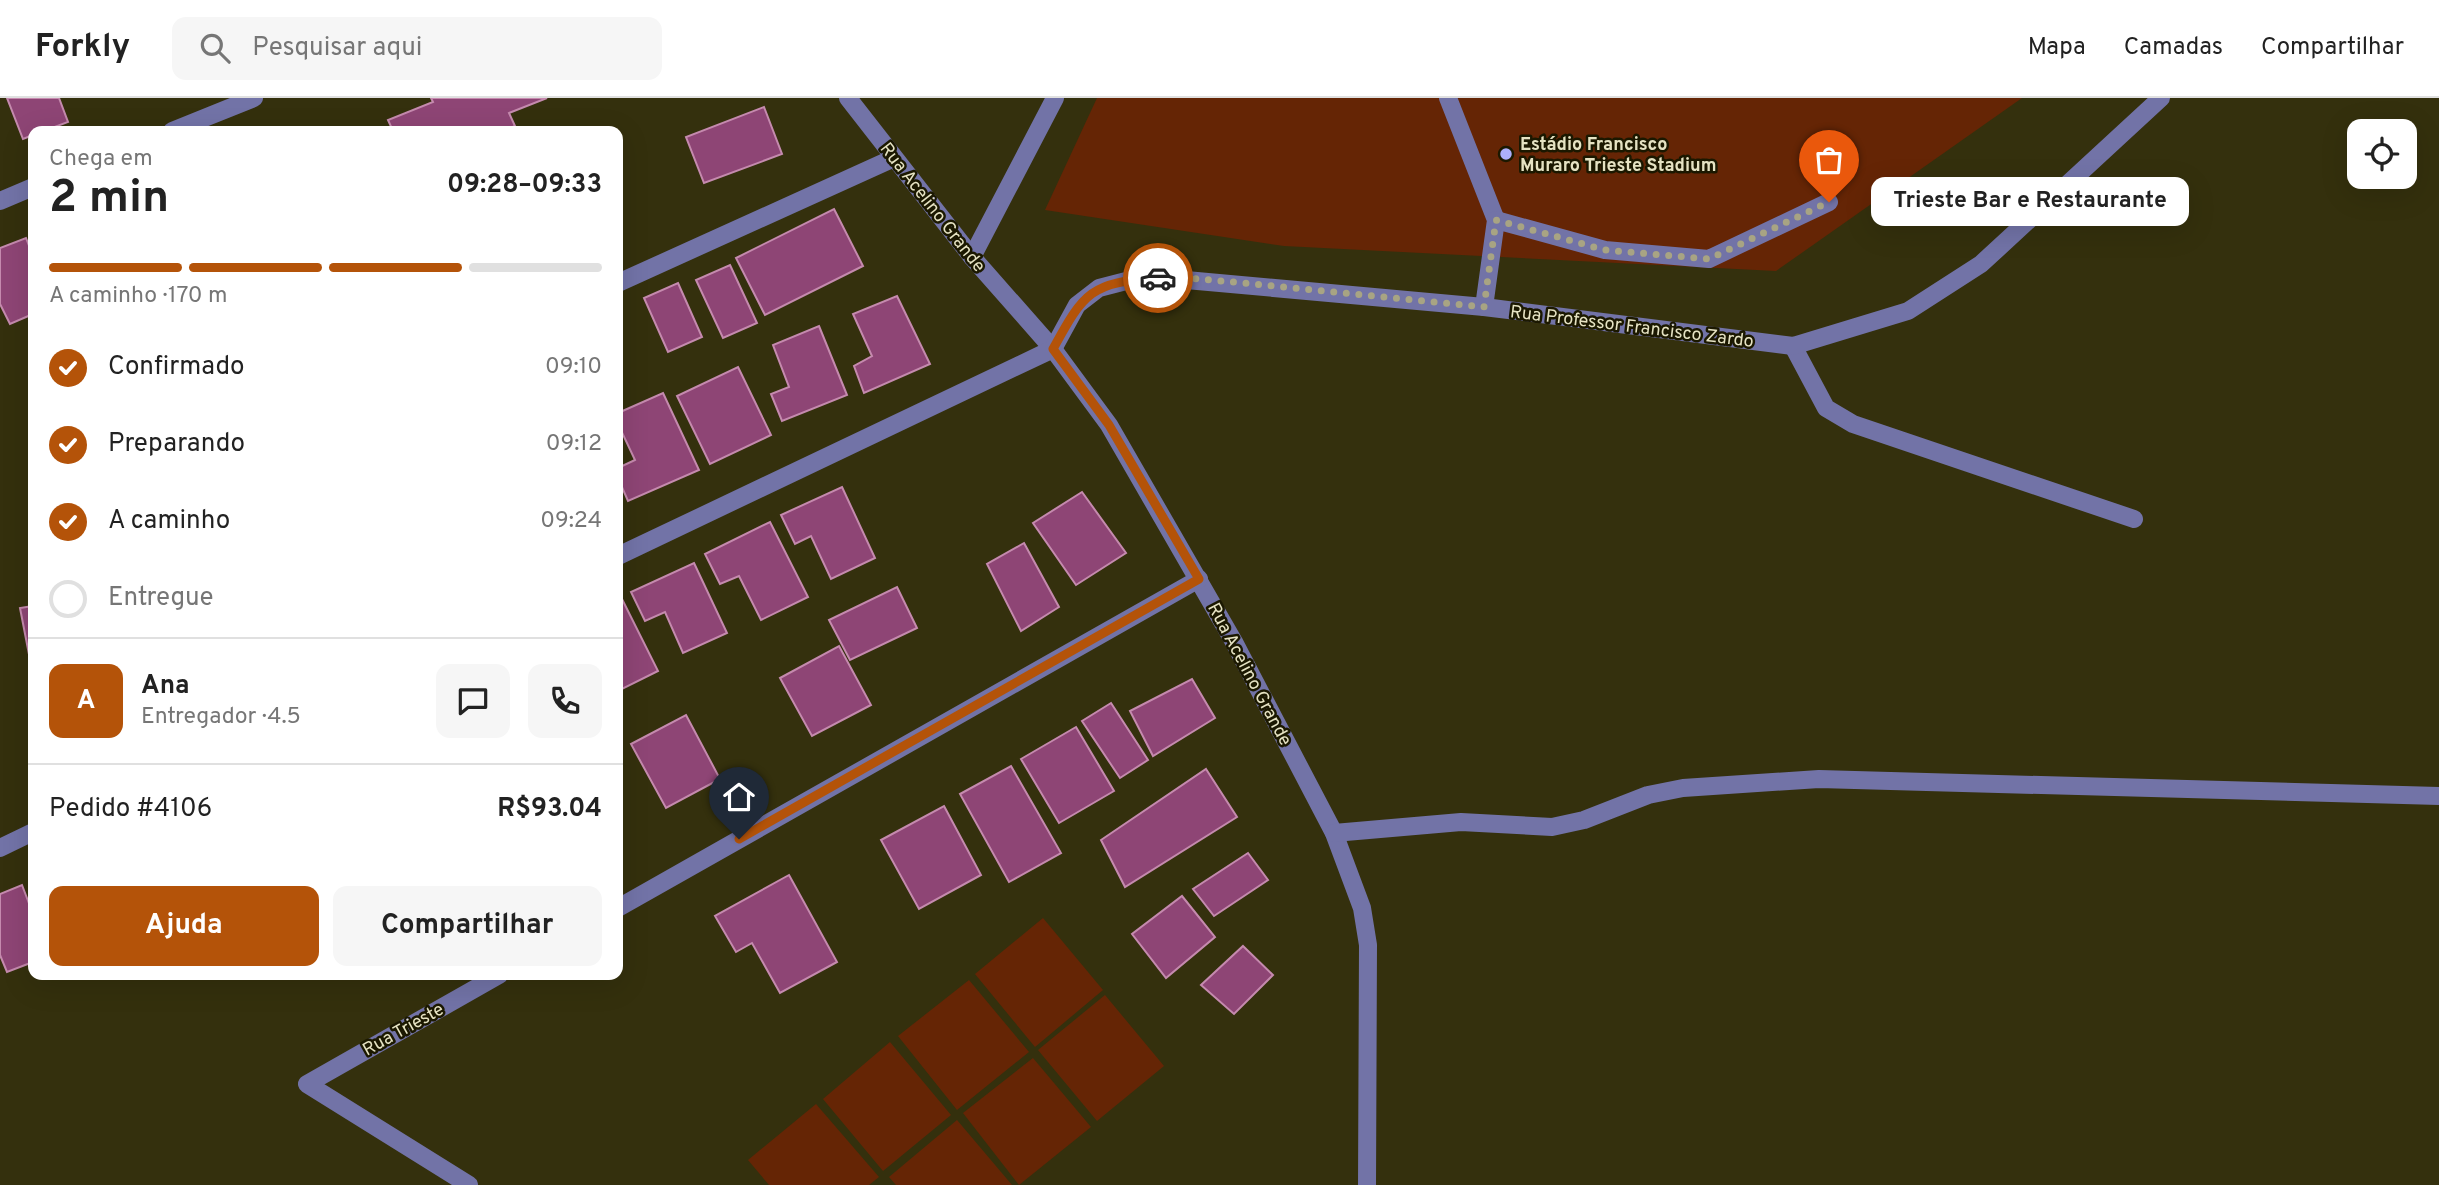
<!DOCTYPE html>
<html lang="pt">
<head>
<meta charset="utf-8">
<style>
	body { margin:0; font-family:Overpass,sans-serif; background:#f6f6f6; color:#222; height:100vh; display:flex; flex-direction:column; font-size:26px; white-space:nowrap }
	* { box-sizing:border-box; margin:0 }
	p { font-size:23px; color:#767676 }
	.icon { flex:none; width:38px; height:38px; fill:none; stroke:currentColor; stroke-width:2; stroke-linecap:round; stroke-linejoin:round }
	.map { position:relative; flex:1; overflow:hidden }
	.details { position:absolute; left:28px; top:28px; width:595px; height:854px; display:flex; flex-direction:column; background:#fff; border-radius:14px; box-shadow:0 7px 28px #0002 }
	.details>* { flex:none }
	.fabs { position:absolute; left:2347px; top:21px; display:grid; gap:14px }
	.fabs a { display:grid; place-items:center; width:70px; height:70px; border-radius:14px; background:#fff; box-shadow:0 7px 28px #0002; font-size:35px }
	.pin { position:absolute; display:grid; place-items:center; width:60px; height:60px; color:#fff; margin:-72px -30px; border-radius:50% 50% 50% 0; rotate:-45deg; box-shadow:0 0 7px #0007 }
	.pin .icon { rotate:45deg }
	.courier { position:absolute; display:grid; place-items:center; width:70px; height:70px; margin:-35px; border:5px solid #b45309; border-radius:50%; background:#fff; color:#222; box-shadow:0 2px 9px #0007 }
	.bubble { position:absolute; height:49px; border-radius:14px; background:#fff; box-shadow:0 7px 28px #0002; font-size:23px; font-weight:700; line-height:49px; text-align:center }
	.summary em { font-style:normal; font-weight:700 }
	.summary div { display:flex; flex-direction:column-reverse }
	.summary { display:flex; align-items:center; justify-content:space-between; height:119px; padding:0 21px }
	h1 { font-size:46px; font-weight:700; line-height:52px }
	.bar { display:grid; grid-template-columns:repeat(4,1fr); gap:10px 7px; align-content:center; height:84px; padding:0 21px }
	.bar i { height:9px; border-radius:5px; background:#e0e0e0 }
	.bar .current { background:#b45309 }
	.bar p { grid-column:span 4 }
	.line { display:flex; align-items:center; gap:18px; padding:0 21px; border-top:2px solid #e0e0e0 }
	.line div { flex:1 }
	.round { display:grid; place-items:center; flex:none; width:74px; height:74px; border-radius:14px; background:#f6f6f6 }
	ol { padding:0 21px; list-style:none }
	li { display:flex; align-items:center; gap:21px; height:77px }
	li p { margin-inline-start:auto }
	li .icon { padding:7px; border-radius:50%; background:#b45309; color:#fff; stroke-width:4 }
	li:last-child { color:#767676 }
	li i { width:38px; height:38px; border:4px solid #e0e0e0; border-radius:50% }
	.action { display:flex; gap:14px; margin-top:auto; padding:14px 21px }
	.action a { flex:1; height:80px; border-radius:14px; background:#b45309; color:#fff; font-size:28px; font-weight:700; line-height:80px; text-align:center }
	.action a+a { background:#f6f6f6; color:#222 }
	header { display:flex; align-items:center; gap:42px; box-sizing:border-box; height:98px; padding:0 35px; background:#fff; border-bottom:2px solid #e0e0e0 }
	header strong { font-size:33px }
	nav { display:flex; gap:38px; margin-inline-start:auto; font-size:24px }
	.search { width:490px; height:63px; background:#f6f6f6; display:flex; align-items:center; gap:18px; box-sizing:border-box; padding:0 24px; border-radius:14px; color:#767676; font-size:26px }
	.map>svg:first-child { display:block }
</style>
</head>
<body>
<header>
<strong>Forkly</strong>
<div class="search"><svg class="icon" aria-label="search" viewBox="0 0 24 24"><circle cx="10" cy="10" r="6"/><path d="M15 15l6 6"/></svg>Pesquisar aqui</div>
<nav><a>Mapa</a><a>Camadas</a><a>Compartilhar</a></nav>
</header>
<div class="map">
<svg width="2439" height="1087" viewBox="0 0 2439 1087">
	<rect width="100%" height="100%" fill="#34300d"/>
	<g fill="#652505">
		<path d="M1097,0H2022L1776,173L1284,148L1045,112Z"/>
		<path d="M1043,820L1103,892L1035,949L975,876Z"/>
		<path d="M969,882L1029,954L957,1012L898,938Z"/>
		<path d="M1105,897L1164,968L1097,1023L1038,952Z"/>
		<path d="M890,944L951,1017L883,1073L823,1001Z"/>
		<path d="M1033,960L1091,1029L1019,1087L963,1015Z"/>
		<path d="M816,1006L879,1079L869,1087H769L748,1062Z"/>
		<path d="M957,1022L1012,1087H896L889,1079Z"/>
	</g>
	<g fill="#8e4575" stroke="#c58aae" stroke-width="2">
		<path d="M7,0H59L68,24L44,33H33V37L23,41Z"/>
		<path d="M431,0H547L509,15L515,28L503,33H393L388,22L433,4Z"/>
		<path d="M764,9L782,56L704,85L686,39Z"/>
		<path d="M834,111L863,168L765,217L736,160Z"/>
		<path d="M26,140L33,158V216L10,226L0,206V150Z"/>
		<path d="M730,167L757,225L723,240L696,182Z"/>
		<path d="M678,185L702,239L668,254L644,200Z"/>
		<path d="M897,198L930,266L864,295L854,268L872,258L853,216Z"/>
		<path d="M819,228L847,297L782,323L771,296L789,289L773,247Z"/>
		<path d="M738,269L771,337L710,366L677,298Z"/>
		<path d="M663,295L699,372L628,403L618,380V370L635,362L618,326V315Z"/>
		<path d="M842,389L875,460L831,481L811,438L795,446L781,417Z"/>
		<path d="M1082,394L1126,455L1076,487L1033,425Z"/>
		<path d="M770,424L808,499L761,522L739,478L720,486L705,456Z"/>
		<path d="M1024,445L1059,509L1021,533L987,466Z"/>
		<path d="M694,465L727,535L683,555L665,514L645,523L631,494Z"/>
		<path d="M897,489L917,530L850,562L829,522Z"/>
		<path d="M620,497L658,573L618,593V498Z"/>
		<path d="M33,508V577L20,510Z"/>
		<path d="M839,548L871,607L812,638L780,580Z"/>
		<path d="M1192,581L1215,620L1153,658L1130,613Z"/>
		<path d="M1111,605L1148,662L1120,680L1082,623Z"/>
		<path d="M686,617L720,681L666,710L631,646Z"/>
		<path d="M1076,629L1114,693L1059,725L1021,661Z"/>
		<path d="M1011,668L1061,755L1009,784L960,696Z"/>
		<path d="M1206,671L1237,719L1125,789L1101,742Z"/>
		<path d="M944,708L981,777L919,811L881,742Z"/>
		<path d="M1248,755L1268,782L1214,818L1193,791Z"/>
		<path d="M789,777L837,864L780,895L752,845L736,854L715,818Z"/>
		<path d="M22,787L33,816V864L7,874L0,857V796Z"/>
		<path d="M1182,798L1215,839L1166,880L1132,836Z"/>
		<path d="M1243,848L1273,877L1234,916L1201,887Z"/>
	</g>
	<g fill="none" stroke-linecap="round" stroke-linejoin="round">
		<g stroke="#7273a7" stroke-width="18">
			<path d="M848,0L972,159L1053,251L1109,327L1234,544L1334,735L1362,810L1368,847L1367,1087"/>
			<path d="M1448,0L1496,122L1484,209"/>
			<path d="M172,33L254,0"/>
			<path d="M0,103L33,89"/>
			<path d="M1496,122L1605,152L1709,161L1829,104"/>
			<path d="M972,159L1055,0"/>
			<path d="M618,185L894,60"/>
			<path d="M1793,248L1826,310L1853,326L2134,421"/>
			<path d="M618,458L1053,251L1077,207L1099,190L1130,182L1164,180L1484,209L1793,248L1908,213L1981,166L2161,0"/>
			<path d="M1334,735L1461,724L1552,729L1584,722L1648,697L1683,690L1819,681L2439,698"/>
			<path d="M0,750L33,734"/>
			<path d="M618,810L1199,481"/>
			<path d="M469,1087L307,986L499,877"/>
		</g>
	</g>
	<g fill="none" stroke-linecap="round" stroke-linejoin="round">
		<path stroke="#a8a483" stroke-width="7" stroke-dasharray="0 12.6" d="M1158,180L1202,181L1484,209L1496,122L1605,152L1709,161L1829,104"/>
		<path stroke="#b45309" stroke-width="9" d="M739,741L1199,481L1109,327L1053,251C1084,194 1091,184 1158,180"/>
	</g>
	<circle fill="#adaffb" stroke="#1b1800" stroke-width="2.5" cx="1506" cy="56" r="7"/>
	<g text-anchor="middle" stroke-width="5" stroke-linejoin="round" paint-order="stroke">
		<g font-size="18" font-weight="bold" fill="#e6e3c3" stroke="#1b1800" text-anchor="start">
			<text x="1520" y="52">Estádio Francisco<tspan x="1520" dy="21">Muraro Trieste Stadium</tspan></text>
		</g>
		<g font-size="18" fill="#e6e3c3" stroke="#1b1800">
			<text transform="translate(933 109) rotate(52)" y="6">Rua Acelino Grande</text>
			<text transform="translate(1632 228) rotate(7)" y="6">Rua Professor Francisco Zardo</text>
			<text transform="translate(1250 576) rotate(62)" y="6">Rua Acelino Grande</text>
			<text transform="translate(403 931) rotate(-29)" y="6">Rua Trieste</text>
		</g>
	</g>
</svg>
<div class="fabs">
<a><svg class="icon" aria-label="locate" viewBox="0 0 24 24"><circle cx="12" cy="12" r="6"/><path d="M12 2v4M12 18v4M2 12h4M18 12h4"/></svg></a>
</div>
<div class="pin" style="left:1829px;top:104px;background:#ea580c"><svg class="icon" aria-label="bag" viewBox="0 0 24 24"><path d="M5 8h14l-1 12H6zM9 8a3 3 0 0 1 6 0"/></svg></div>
<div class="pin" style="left:739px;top:741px;background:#1f2937"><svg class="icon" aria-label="home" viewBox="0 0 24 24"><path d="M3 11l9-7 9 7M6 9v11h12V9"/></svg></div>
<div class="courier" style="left:1158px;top:180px"><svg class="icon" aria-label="car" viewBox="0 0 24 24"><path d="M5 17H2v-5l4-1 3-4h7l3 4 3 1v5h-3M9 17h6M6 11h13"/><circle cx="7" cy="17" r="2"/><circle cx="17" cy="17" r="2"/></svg></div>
<div class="bubble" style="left:1871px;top:79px;width:318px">Trieste Bar e Restaurante</div>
<section class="details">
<div class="summary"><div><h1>2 min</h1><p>Chega em</p></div><em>09:28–09:33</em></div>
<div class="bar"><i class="current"></i><i class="current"></i><i class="current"></i><i></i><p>A caminho · 170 m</p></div>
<ol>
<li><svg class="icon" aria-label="check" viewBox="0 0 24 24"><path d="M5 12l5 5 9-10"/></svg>Confirmado<p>09:10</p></li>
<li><svg class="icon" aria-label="check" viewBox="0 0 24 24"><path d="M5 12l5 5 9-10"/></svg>Preparando<p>09:12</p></li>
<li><svg class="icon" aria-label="check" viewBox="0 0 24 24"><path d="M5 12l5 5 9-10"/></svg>A caminho<p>09:24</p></li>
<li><i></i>Entregue</li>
</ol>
<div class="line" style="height:126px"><b class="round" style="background:#b45309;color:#fff">A</b><div><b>Ana</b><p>Entregador · 4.5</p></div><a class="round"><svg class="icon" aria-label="chat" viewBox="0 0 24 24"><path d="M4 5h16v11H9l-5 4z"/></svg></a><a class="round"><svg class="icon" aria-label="phone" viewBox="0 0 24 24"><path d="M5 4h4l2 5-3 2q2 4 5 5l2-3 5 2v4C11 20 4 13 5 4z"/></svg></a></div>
<div class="line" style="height:91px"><div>Pedido #4106</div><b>R$93.04</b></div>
<div class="action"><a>Ajuda</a><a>Compartilhar</a></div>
</section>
</div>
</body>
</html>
